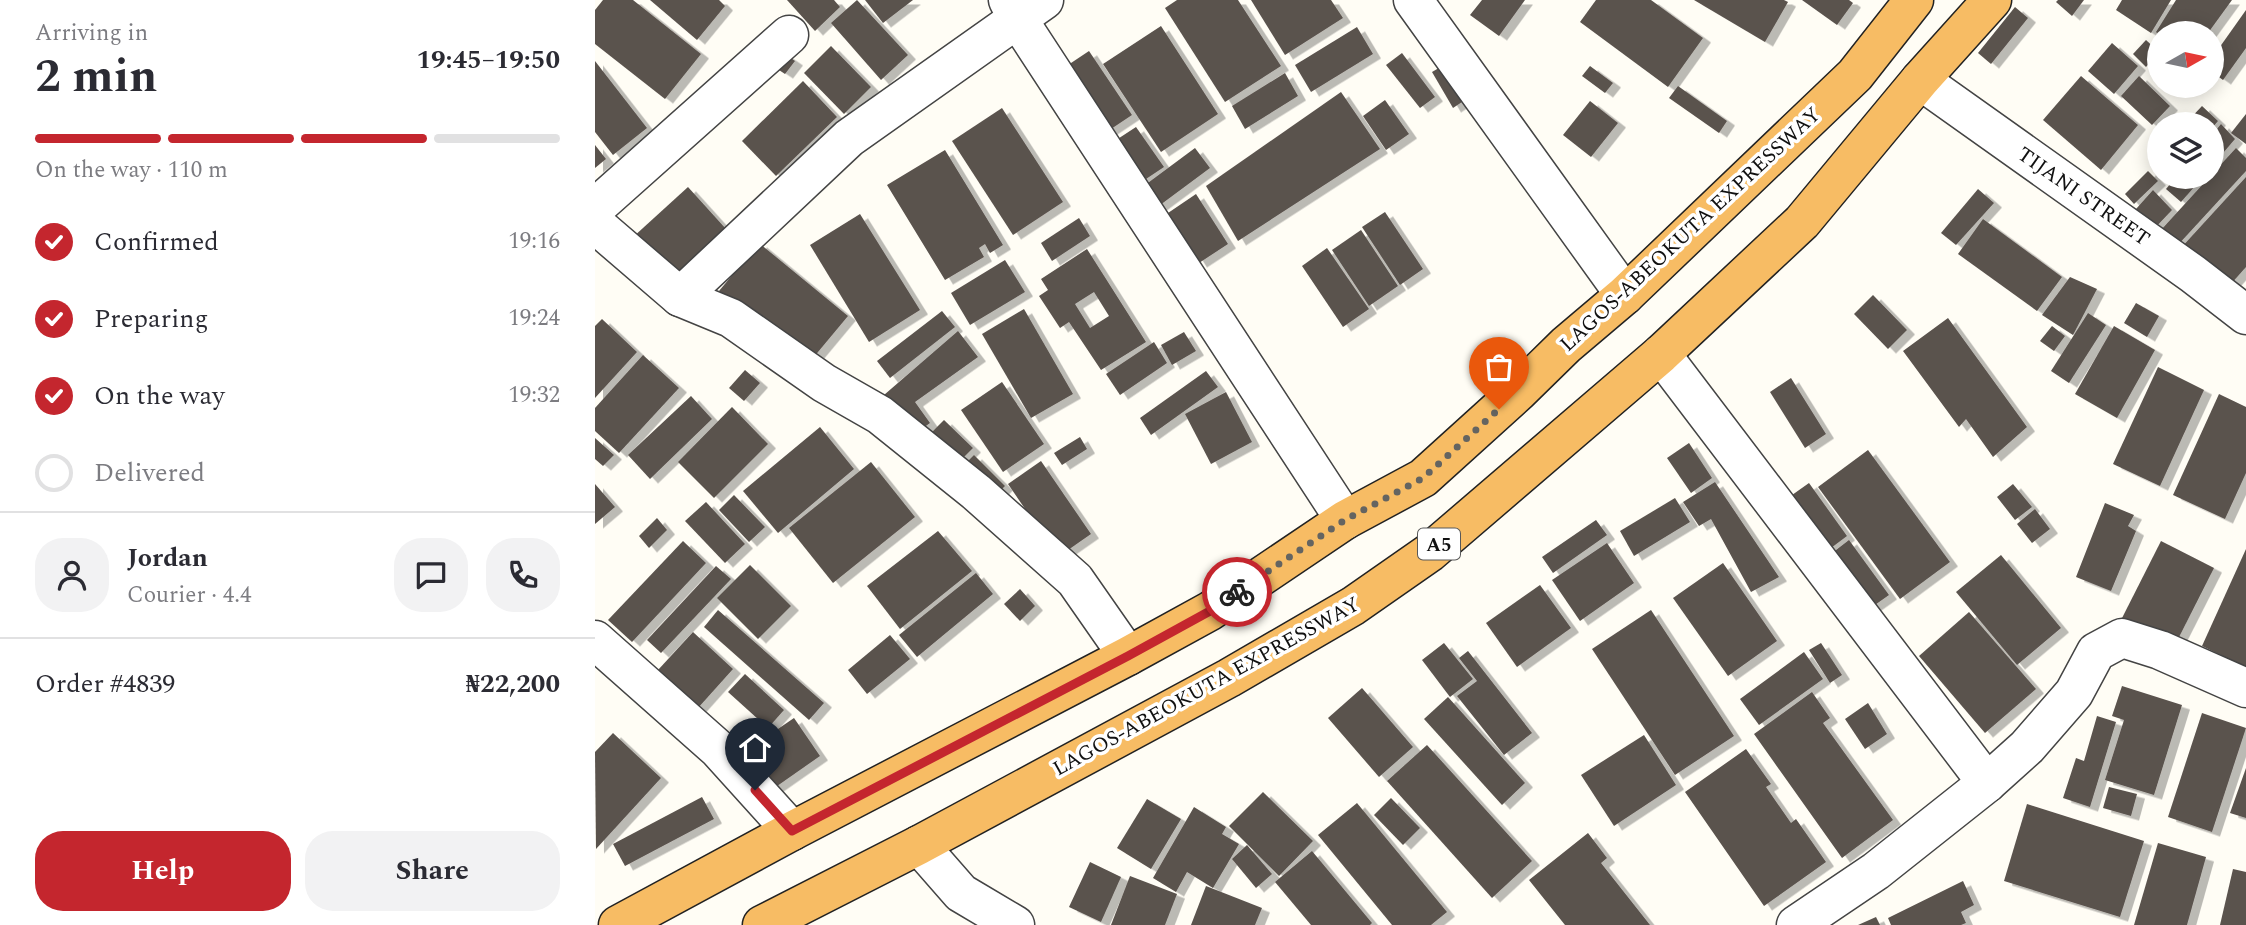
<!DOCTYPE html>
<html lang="en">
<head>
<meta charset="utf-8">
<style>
	body { margin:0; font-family:Spectral,serif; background:#f2f2f3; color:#2b2b33; height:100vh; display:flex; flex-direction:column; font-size:26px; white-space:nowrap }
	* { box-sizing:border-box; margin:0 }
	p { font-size:23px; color:#7c7c81 }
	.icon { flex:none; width:38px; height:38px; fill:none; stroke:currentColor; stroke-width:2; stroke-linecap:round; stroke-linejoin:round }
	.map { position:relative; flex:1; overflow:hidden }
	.sheet { display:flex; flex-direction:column; background:#fff; width:595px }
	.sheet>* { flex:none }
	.needle { width:46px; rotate:81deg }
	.tools { position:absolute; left:1552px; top:21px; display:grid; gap:14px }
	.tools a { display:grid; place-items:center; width:77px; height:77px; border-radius:50%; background:#fff; box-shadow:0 4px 18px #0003; font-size:35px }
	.pin { position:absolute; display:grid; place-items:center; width:60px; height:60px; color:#fff; margin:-72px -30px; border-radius:50% 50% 50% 0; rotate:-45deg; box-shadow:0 0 7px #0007 }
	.pin .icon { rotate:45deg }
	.courier { position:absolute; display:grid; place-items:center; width:70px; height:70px; margin:-35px; border:5px solid #c4262e; border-radius:50%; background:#fff; color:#222; box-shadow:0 2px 9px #0007 }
	.overview em { font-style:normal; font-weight:700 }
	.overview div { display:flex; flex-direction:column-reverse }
	.overview { display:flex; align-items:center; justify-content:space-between; height:119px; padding:0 35px }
	h1 { font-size:46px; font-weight:700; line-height:52px }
	.bar { display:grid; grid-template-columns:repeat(4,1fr); gap:10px 7px; align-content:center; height:84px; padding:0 35px }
	.bar i { height:9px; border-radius:5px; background:#e1e1e2 }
	.bar .selected { background:#c4262e }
	.bar p { grid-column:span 4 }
	.line { display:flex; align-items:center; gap:18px; padding:0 35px; border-top:2px solid #e1e1e2 }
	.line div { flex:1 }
	.round { display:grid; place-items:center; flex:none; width:74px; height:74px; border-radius:28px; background:#f2f2f3 }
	ol { padding:0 35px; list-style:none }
	li { display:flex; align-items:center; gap:21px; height:77px }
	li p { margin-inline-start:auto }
	li .icon { padding:7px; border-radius:50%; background:#c4262e; color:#fff; stroke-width:4 }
	li:last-child { color:#7c7c81 }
	li i { width:38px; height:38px; border:4px solid #e1e1e2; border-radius:50% }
	.action { display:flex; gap:14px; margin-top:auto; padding:14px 35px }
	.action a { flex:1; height:80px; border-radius:28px; background:#c4262e; color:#fff; font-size:28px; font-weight:700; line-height:80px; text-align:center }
	.action a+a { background:#f2f2f3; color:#2b2b33 }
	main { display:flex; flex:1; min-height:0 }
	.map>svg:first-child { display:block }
</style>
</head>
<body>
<main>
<section class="sheet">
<div class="overview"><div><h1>2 min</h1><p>Arriving in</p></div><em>19:45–19:50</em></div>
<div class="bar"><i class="selected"></i><i class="selected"></i><i class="selected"></i><i></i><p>On the way · 110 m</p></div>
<ol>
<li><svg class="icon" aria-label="check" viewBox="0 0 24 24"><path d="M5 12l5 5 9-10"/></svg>Confirmed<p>19:16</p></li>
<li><svg class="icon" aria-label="check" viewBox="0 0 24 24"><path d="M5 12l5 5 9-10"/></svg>Preparing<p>19:24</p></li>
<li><svg class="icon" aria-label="check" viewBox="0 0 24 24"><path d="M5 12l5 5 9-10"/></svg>On the way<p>19:32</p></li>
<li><i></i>Delivered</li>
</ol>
<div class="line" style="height:126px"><a class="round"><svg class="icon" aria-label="person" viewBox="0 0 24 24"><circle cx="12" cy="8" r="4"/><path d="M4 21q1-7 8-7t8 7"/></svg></a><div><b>Jordan</b><p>Courier · 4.4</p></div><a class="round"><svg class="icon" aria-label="chat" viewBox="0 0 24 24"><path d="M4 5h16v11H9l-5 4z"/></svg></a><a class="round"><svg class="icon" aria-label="phone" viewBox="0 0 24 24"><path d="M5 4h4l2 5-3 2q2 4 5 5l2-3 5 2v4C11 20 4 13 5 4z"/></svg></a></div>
<div class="line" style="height:91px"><div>Order #4839</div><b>₦22,200</b></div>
<div class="action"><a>Help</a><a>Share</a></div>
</section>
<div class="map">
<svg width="1651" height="925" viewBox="0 0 1651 925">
	<defs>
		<filter id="shadow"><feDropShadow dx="8" dy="4.5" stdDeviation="0" flood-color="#0004"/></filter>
	</defs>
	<rect width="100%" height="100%" fill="#fffdf5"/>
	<g fill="#5a524d" fill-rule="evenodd" filter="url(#shadow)">
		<path d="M8,0H38L106,54L70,99L0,44V10Z"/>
		<path d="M55,0H124L130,6L102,40Z"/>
		<path d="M192,0H239L245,7L220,31Z"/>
		<path d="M262,0L313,55L286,80L236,23Z"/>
		<path d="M270,0H318L288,23Z"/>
		<path d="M582,0H643L686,66L630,102L570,8Z"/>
		<path d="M656,0H736L748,18L690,55Z"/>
		<path d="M887,0H930L904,36L875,15Z"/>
		<path d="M1001,0H1056L1108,38L1073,87L985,22Z"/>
		<path d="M1099,0H1189L1193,2L1170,42Z"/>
		<path d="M1207,0H1254L1258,3L1242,25Z"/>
		<path d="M1463,0H1489L1477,16L1461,2Z"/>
		<path d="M1527,0H1576L1556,33L1521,10Z"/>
		<path d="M1581,0H1637L1613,33L1564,35L1561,32Z"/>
		<path d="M1420,7L1433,18L1396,64L1383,53Z"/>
		<path d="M1651,10V48L1628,80L1617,72V58Z"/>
		<path d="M566,26L623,114L566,152L508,64Z"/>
		<path d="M762,27L778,54L716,92L700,65Z"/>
		<path d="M1551,40L1564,52L1551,67L1538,54Z"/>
		<path d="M1517,43L1543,66L1519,94L1493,71Z"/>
		<path d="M236,46L276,87L249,114L209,73Z"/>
		<path d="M494,51L537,115L504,137L461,73Z"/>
		<path d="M187,52L200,61L190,74L178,66Z"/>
		<path d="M807,53L840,97L825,108L791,65Z"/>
		<path d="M0,61L52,128L18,155L0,132Z"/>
		<path d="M849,65L870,100L858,108L837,72Z"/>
		<path d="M995,66L1018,83L1010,93L987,76Z"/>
		<path d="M690,73L703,96L650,129L637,106Z"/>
		<path d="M1486,76L1543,125L1506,170L1448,120Z"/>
		<path d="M1544,76L1575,106L1557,125L1526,96Z"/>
		<path d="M208,81L242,117L181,176L147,141Z"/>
		<path d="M1083,86L1132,121L1124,133L1074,98Z"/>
		<path d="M746,92L785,149L643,241L611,186Z"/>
		<path d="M790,100L814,134L791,150L768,116Z"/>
		<path d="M995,101L1023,123L996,157L968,135Z"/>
		<path d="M1607,106L1623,121L1617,128V124H1590Z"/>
		<path d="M407,108L468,202L418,235L357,141Z"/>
		<path d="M1651,114V144L1636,133Z"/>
		<path d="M1626,124L1640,139L1617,166V135Z"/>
		<path d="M541,127L569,167L539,187L512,146Z"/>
		<path d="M0,145L11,159L0,168Z"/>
		<path d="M600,148L615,168L553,214L538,194Z"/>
		<path d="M1641,148L1651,158V171L1582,246L1566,230Z"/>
		<path d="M350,150L408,245L395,253L390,244L384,248L389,257L350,280L292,185Z"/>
		<path d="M1564,152V171L1555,163Z"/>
		<path d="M1553,171L1563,181L1539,204L1530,194Z"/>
		<path d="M1581,177H1608L1586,202L1571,189Z"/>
		<path d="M1651,177V267L1635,285L1585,249Z"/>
		<path d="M93,187L131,229L74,280L37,238Z"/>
		<path d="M1383,189L1399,203L1361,245L1346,233Z"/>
		<path d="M1558,190L1577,210L1559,229L1541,209Z"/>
		<path d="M601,194L633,244L604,263L573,213Z"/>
		<path d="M790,212L828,269L805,285L767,227Z"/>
		<path d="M265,214L325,310L274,342L215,245Z"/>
		<path d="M484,218L495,236L457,261L446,243Z"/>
		<path d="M1388,219L1467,277L1442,311L1363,254Z"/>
		<path d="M766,230L803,286L774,306L737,250Z"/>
		<path d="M164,243L253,316L213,364L124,291Z"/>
		<path d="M732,248L774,309L748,327L707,266Z"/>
		<path d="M492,249L551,342L506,370L474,322L465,328L444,296L453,290L446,279ZM499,292L514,316L495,328L480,304Z"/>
		<path d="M410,260L430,292L375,325L356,293Z"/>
		<path d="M1475,277L1502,289L1478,335L1447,315Z"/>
		<path d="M1278,295L1312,330L1293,349L1259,314Z"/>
		<path d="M1541,303L1564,316L1552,337L1529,323Z"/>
		<path d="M429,309L478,394L436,418L387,334Z"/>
		<path d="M347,311L360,327L295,378L282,361Z"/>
		<path d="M1493,313L1511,325L1474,383L1456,371Z"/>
		<path d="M1353,318L1432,427L1398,457L1371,419L1364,427L1308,351Z"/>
		<path d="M7,319L42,352L0,398V326Z"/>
		<path d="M1457,326L1470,336L1459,351L1445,341Z"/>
		<path d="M1519,326L1560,350L1522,418L1480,394Z"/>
		<path d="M363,331L383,357L320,402L335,423L321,433L289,395Z"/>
		<path d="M589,332L601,351L577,365L566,345Z"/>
		<path d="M559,342L572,363L525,395L511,374Z"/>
		<path d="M48,355L84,388L24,453L0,431V408Z"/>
		<path d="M1563,367L1609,390L1565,486L1518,464Z"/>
		<path d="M150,370L165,383L149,401L134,388Z"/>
		<path d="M611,371L623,387L556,435L545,418Z"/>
		<path d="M1196,378L1231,434L1210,448L1175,392Z"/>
		<path d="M407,382L449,444L408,472L366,410Z"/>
		<path d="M631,392L657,442L616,464L590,414Z"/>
		<path d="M1624,394L1651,407V473L1630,519L1578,495Z"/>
		<path d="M96,396L117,419L55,479L33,455Z"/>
		<path d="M137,407L173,444L119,498L83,462Z"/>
		<path d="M349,420L378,448L362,464L334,435Z"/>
		<path d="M225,427L259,469L183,533L148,491Z"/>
		<path d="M485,437L492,449L467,465L459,453Z"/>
		<path d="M0,438L19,455L8,466L0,459Z"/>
		<path d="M1094,443L1117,478L1096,493L1072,458Z"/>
		<path d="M1273,450L1355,562L1305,599L1223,487Z"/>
		<path d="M379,455L410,486L397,499L366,468Z"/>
		<path d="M446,461L496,534L463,557L413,484Z"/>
		<path d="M276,462L320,517L238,583L194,528Z"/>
		<path d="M1120,482L1184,577L1156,592L1116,519L1104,526L1088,502Z"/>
		<path d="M1214,483L1252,536L1228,554L1190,500Z"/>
		<path d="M0,484L20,507L0,524Z"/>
		<path d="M1418,484L1437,507L1420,520L1402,497Z"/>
		<path d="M139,495L170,527L154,542L124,510Z"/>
		<path d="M1080,498L1095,522L1039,556L1025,531Z"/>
		<path d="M111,502L150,544L130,563L90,521Z"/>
		<path d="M1510,503L1539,515L1533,526L1541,531L1516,591L1481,577Z"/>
		<path d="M1440,509L1455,529L1437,543L1422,524Z"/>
		<path d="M62,518L72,530L54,548L44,536Z"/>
		<path d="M1001,520L1012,535L958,573L947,557Z"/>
		<path d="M343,531L377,571L305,629L272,586Z"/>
		<path d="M1254,540L1294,595L1270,612L1232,557Z"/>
		<path d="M88,541L111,563L37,642L13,620Z"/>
		<path d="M1566,541L1619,568L1578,649L1525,622Z"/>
		<path d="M1012,543L1039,583L985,621L957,580Z"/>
		<path d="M1651,549V667L1607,646Z"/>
		<path d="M1406,555L1466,628L1422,665L1361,592Z"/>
		<path d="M1128,563L1182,641L1133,676L1078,598Z"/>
		<path d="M155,565L196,606L163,639L122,598Z"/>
		<path d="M121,566L136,579L66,653L52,640Z"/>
		<path d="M381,573L398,594L322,657L304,635Z"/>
		<path d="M945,585L976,628L922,667L891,623Z"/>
		<path d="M425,589L440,606L425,621L409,604Z"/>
		<path d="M123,610L229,703L214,720L109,627Z"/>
		<path d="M1056,610L1139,736L1080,775L997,649Z"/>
		<path d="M1374,612L1441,689L1390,733L1324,656Z"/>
		<path d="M98,632L138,669L103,708L63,670Z"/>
		<path d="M295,635L315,659L272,694L253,670Z"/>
		<path d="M849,643L878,679L855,697L827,660Z"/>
		<path d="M1226,643L1247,675L1235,683L1214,650Z"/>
		<path d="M873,651L937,733L909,755L862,696L882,681L864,658Z"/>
		<path d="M1209,652L1228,679L1164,725L1145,699Z"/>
		<path d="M150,674L189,710L173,728L133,692Z"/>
		<path d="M1527,686L1587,705L1559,795L1510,780L1529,720L1517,716Z"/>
		<path d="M767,688L818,747L784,777L733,718Z"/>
		<path d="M1217,692L1235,718L1228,723L1298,820L1247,858L1159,734Z"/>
		<path d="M853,697L930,783L907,805L829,719Z"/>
		<path d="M1273,703L1292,734L1270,749L1250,719Z"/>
		<path d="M1607,713L1651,728L1617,832L1573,817Z"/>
		<path d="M1502,716L1521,722L1495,807L1468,798L1481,758L1489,761Z"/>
		<path d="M199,718L225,756L175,791L149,752Z"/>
		<path d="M18,733L66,778L1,849L0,752Z"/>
		<path d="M1049,735L1081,785L1019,826L986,775Z"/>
		<path d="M832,745L937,861L897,898L792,781Z"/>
		<path d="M1151,749L1176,784L1171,787L1196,823L1201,819L1231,862L1169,906L1090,792Z"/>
		<path d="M1651,768V818L1635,813Z"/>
		<path d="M1514,787L1542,794L1536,816L1508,808Z"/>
		<path d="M668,792L718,841L684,876L634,826Z"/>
		<path d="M107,797L119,819L30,866L18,844Z"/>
		<path d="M796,798L825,828L808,845L779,815Z"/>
		<path d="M552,799L586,819L556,869L522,848Z"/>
		<path d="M762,803L852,912L836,925H797L723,835Z"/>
		<path d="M1432,804L1549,841L1525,917L1409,881Z"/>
		<path d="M599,807L631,827L627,834L644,844L618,888L592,872L581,892L558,878Z"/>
		<path d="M993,833L1012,858L1006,863L1055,925H970L934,880Z"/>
		<path d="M1563,843L1611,857L1592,925H1539Z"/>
		<path d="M652,845L677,874L661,888L637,859Z"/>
		<path d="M717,851L777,923L775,925H716L680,882Z"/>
		<path d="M495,862L526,877L506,922L474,907Z"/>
		<path d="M1638,869L1651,872V925H1625Z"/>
		<path d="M535,876L582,894L570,925H516Z"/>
		<path d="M1368,881L1379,905L1366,912L1371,923L1366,925H1296L1293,918Z"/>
		<path d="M611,886L667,908L660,925H596Z"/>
		<path d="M1281,917L1285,925H1263Z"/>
	</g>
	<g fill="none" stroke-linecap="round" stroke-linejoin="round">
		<g stroke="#444" stroke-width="41">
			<g id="minor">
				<path d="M413,0L422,18L750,520"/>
				<path d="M818,0L1030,295"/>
				<path d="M1325,80L1598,274L1651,315"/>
				<path d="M0,208L194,35"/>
				<path d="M0,224L85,297L136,318L229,383L285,415L381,492L480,580L533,656"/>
				<path d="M85,297L254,138L449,0"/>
				<path d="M1066,354L1392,783"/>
				<path d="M0,640L123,749L197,831"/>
				<path d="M324,845L366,893L420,925"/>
				<path d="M1201,925L1281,871L1392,783L1432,747L1479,693L1501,652L1527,638L1565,650L1651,688"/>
			</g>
		</g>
		<g stroke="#222" stroke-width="41">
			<g id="trunk">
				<path d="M23,925L197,831L533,656L615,611L750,520L828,478L923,392L971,345L1030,295L1260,75L1319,0"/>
				<path d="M167,925L324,845L634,678L758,606L834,553L1066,354L1207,222L1325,80L1397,0"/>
			</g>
		</g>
		<use href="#minor" stroke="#fff" stroke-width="38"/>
		<use href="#trunk" stroke="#f7bc64" stroke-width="38"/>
	</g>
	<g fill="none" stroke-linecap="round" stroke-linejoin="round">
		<path stroke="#646461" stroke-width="7" stroke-dasharray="0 12.6" d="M642,592L750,520L828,478L904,409"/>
		<path stroke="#c4262e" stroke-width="9" d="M160,790L197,831L533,656L615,611L642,592"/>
	</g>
	<g text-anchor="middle" stroke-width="7" stroke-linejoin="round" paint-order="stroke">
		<rect fill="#fff" stroke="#585858" stroke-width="2" x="823" y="528.5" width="42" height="31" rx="5"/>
		<g font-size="19" font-weight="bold" fill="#111">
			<text x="844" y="551">A5</text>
		</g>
		<g font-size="21" fill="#111" stroke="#fff">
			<text transform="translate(1489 196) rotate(35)" y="7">TIJANI STREET</text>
			<text transform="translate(1095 229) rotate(-43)" y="7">LAGOS-ABEOKUTA EXPRESSWAY</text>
			<text transform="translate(611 686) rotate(-29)" y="7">LAGOS-ABEOKUTA EXPRESSWAY</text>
		</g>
	</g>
</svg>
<div class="tools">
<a><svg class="needle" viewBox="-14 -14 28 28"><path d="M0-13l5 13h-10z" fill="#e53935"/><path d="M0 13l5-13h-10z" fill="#7c7c81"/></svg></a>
<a><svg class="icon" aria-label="layers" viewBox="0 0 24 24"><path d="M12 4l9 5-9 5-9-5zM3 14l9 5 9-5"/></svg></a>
</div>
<div class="pin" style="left:904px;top:409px;background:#ea580c"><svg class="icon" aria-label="bag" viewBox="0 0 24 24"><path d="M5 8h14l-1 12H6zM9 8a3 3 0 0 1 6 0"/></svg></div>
<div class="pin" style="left:160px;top:790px;background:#1f2937"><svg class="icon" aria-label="home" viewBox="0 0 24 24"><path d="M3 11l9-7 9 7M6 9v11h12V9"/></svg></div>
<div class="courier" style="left:642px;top:592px"><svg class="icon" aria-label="bike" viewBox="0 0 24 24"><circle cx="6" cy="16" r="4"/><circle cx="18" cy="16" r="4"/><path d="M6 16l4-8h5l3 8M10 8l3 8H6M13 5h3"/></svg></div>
</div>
</main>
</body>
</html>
